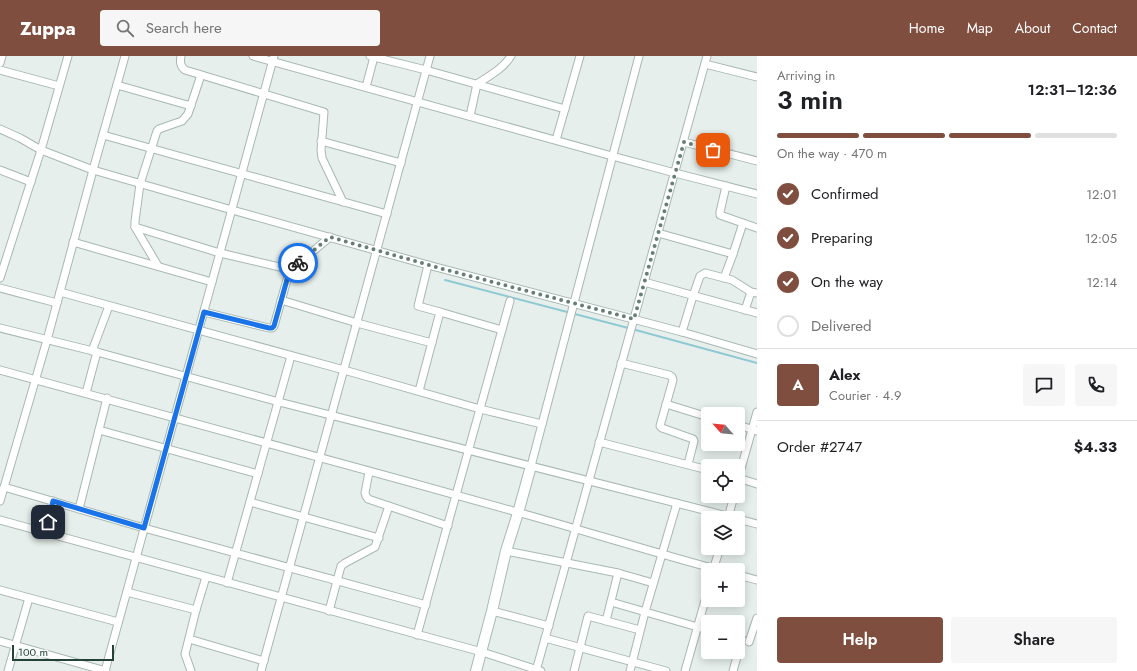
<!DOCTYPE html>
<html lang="en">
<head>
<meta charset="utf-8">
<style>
	body { margin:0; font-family:Jost,sans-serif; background:#f6f6f6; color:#202124; height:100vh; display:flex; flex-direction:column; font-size:15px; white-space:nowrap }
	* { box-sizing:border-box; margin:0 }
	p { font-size:13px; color:#757577 }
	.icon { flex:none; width:22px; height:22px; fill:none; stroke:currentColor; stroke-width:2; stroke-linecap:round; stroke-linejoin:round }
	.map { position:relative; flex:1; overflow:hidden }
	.sheet { display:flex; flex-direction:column; background:#fff; width:380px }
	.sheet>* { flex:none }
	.needle { width:26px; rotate:297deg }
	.tools { position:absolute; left:701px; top:351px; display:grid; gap:8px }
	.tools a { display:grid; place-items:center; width:44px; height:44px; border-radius:4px; background:#fff; box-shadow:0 2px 10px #0003; font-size:20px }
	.scale { position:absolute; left:12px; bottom:10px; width:102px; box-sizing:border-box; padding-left:4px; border:2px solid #24423a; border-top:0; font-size:11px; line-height:14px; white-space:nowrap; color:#24423a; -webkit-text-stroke:3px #f7fbf9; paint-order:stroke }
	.pin { position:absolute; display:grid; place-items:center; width:34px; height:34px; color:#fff; margin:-17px; border-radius:8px; box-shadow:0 2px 6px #0006 }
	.courier { position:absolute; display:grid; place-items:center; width:40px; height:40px; margin:-20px; border:3px solid #1a73e8; border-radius:50%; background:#fff; color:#222; box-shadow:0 1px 5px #0007 }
	.overview em { font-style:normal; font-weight:600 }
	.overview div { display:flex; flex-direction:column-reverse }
	.overview { display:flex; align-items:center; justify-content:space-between; height:68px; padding:0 20px }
	h1 { font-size:26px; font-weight:600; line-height:30px }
	.bar { display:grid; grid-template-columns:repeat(4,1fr); gap:6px 4px; align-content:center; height:48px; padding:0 20px }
	.bar i { height:5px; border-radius:3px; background:#e0e0e0 }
	.bar .selected { background:#7f4e3f }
	.bar p { grid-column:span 4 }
	.line { display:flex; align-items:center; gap:10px; padding:0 20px; border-top:1px solid #e0e0e0 }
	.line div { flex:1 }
	.round { display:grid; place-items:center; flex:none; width:42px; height:42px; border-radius:4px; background:#f6f6f6 }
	ol { padding:0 20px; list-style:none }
	li { display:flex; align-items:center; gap:12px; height:44px }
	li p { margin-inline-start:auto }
	li .icon { padding:4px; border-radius:50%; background:#7f4e3f; color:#fff; stroke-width:4 }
	li:last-child { color:#757577 }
	li i { width:22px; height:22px; border:2px solid #e0e0e0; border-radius:50% }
	.button { display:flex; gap:8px; margin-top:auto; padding:8px 20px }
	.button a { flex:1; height:46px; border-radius:4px; background:#7f4e3f; color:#fff; font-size:16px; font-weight:600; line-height:46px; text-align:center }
	.button a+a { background:#f6f6f6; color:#202124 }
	header { display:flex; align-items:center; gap:24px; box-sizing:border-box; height:56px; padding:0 20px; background:#7f4e3f; color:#fff }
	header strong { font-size:19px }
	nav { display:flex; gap:22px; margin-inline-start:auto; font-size:14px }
	.search { width:280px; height:36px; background:#f6f6f6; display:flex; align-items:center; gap:10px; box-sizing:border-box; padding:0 14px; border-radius:4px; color:#757577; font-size:15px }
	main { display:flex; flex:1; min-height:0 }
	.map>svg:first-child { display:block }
</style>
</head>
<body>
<header>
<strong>Zuppa</strong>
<div class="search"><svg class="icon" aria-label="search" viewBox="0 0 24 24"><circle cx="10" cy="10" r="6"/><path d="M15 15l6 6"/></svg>Search here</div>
<nav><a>Home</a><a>Map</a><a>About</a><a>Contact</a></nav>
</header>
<main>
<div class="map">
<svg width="757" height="615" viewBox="0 0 757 615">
	<rect width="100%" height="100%" fill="#e6efeb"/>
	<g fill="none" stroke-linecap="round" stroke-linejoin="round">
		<path stroke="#8ec9d4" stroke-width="2" d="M445,224L632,273L757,307"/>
		<g stroke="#a8b8b2" stroke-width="9">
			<g id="street">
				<path d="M181,0C180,6 180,10 185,14L324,56L321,94L322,102L343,146"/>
				<path d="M253,0L612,100L675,117L757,138"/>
				<path d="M370,0L426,14L565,53"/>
				<path d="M0,7L2,0"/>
				<path d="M705,8L757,21"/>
				<path d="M0,14L59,30"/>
				<path d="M117,29L191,50"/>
				<path d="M366,31L374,1"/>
				<path d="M470,60L477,28C489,20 503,13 511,0"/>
				<path d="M0,73L20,82L41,94L93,114L232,154L428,209L682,276L757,298"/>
				<path d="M103,79L387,158"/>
				<path d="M556,84L580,0"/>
				<path d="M321,85L401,107"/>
				<path d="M684,86L757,105"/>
				<path d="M0,114L31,126"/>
				<path d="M726,130L720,156V159L757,172"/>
				<path d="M135,171L220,197L288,213L293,212L330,181"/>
				<path d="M658,177L733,198"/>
				<path d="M73,186L212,226"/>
				<path d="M158,210L135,171V165L140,128L157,75L159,73L182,65L188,58L201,19"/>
				<path d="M0,222L41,94L68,0"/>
				<path d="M724,222L733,198L743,167"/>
				<path d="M644,226L757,257"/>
				<path d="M0,232L57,247"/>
				<path d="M60,236L344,314L480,353L542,368"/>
				<path d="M281,244L357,267L432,287"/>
				<path d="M745,254L751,236"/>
				<path d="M204,256L269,272H272L274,270L290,213"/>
				<path d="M440,256L502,274"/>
				<path d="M0,272L97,296L279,346L735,462"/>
				<path d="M682,276L693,240L700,220L705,217L732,224L751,236L757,237"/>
				<path d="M92,295L109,250"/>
				<path d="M621,307L669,319L672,321L673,324L660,370L662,372L693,383L694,385L688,408"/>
				<path d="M0,314C173,361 345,408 517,456C585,475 652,496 719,514"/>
				<path d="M419,335L440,256L418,250L428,209"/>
				<path d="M86,337L97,296"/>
				<path d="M666,348L708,361"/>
				<path d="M738,369L757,375"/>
				<path d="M99,374L258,418"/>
				<path d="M599,386L708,414"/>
				<path d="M531,410L639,0"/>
				<path d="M369,416L365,437L366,440L368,443L448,470"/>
				<path d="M738,422L757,428"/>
				<path d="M738,423L757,356"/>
				<path d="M4,431L144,472L426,549"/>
				<path d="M0,445L47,284L93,114L125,0"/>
				<path d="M250,446L379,482"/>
				<path d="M79,453L107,342"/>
				<path d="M728,462L734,440"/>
				<path d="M738,463L757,468"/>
				<path d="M0,464L482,596L541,615"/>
				<path d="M46,477L53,445"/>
				<path d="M506,495L618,517L653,527"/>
				<path d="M713,514L720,492"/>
				<path d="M738,519L757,524"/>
				<path d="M227,527L291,300"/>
				<path d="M0,534L118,566"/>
				<path d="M127,536L196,554"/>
				<path d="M611,546L708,574"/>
				<path d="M329,555L341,510L345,507L375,491L389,450"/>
				<path d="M492,555L549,570"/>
				<path d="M606,565L618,517"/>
				<path d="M417,579L510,245"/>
				<path d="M545,582L666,615"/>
				<path d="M189,583L264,605"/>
				<path d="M0,585L106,615"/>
				<path d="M749,586L757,562"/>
				<path d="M8,615L29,542"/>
				<path d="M105,615L274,0"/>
				<path d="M191,615L185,598L196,554L206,521"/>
				<path d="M261,615L430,0"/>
				<path d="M536,615L707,0"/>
				<path d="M574,615L588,560L640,574"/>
				<path d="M630,615L645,556L677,447"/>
				<path d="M685,615L708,534"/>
				<path d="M733,615L742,583"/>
			</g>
		</g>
		<g stroke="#a4bbb3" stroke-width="12">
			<path id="secondary" d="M476,615L492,555L506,495L518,457L531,410"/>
		</g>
		<use href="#street" stroke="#fff" stroke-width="7"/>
		<use href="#secondary" stroke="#fff" stroke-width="10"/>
	</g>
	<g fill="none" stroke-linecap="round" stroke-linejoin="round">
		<path stroke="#687f78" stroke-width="4" stroke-dasharray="0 7.2" d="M298,207L330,181L443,213L634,263L684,86L713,94"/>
		<path stroke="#1a73e8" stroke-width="5" d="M48,466L53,445L144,472L204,256L269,272H272L274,270L290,213L298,207"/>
	</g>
</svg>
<div class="tools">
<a><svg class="needle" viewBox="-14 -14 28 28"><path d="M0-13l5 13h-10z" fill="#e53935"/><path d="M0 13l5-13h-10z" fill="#757577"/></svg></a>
<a><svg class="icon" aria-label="locate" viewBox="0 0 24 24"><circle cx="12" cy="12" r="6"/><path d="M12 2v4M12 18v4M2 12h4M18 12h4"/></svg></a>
<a><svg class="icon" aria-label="layers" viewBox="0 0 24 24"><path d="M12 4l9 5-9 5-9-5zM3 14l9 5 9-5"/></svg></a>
<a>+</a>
<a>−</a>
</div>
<div class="scale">100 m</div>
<div class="pin" style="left:713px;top:94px;background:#ea580c"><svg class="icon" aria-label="bag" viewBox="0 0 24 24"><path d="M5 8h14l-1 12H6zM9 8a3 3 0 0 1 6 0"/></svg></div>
<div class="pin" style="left:48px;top:466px;background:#1f2937"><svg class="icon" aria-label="home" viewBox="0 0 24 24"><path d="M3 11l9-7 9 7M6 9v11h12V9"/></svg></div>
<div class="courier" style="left:298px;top:207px"><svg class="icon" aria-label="bike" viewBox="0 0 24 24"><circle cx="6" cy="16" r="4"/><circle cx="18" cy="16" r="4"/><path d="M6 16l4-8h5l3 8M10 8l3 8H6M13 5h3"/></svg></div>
</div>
<section class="sheet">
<div class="overview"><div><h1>3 min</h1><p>Arriving in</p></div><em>12:31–12:36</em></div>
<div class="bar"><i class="selected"></i><i class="selected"></i><i class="selected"></i><i></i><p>On the way · 470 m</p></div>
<ol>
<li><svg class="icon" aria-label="check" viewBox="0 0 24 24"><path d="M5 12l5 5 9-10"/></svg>Confirmed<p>12:01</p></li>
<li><svg class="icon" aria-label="check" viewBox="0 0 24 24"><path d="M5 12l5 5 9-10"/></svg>Preparing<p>12:05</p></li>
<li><svg class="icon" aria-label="check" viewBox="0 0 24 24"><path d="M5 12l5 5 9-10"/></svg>On the way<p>12:14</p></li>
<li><i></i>Delivered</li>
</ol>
<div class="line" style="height:72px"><b class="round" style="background:#7f4e3f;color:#fff">A</b><div><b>Alex</b><p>Courier · 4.9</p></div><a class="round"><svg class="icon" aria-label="chat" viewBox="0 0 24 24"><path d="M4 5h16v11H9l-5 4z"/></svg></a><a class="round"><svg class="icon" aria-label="phone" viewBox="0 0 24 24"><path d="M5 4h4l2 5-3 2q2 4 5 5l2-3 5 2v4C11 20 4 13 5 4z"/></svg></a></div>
<div class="line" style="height:52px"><div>Order #2747</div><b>$4.33</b></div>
<div class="button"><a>Help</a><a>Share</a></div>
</section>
</main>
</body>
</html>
